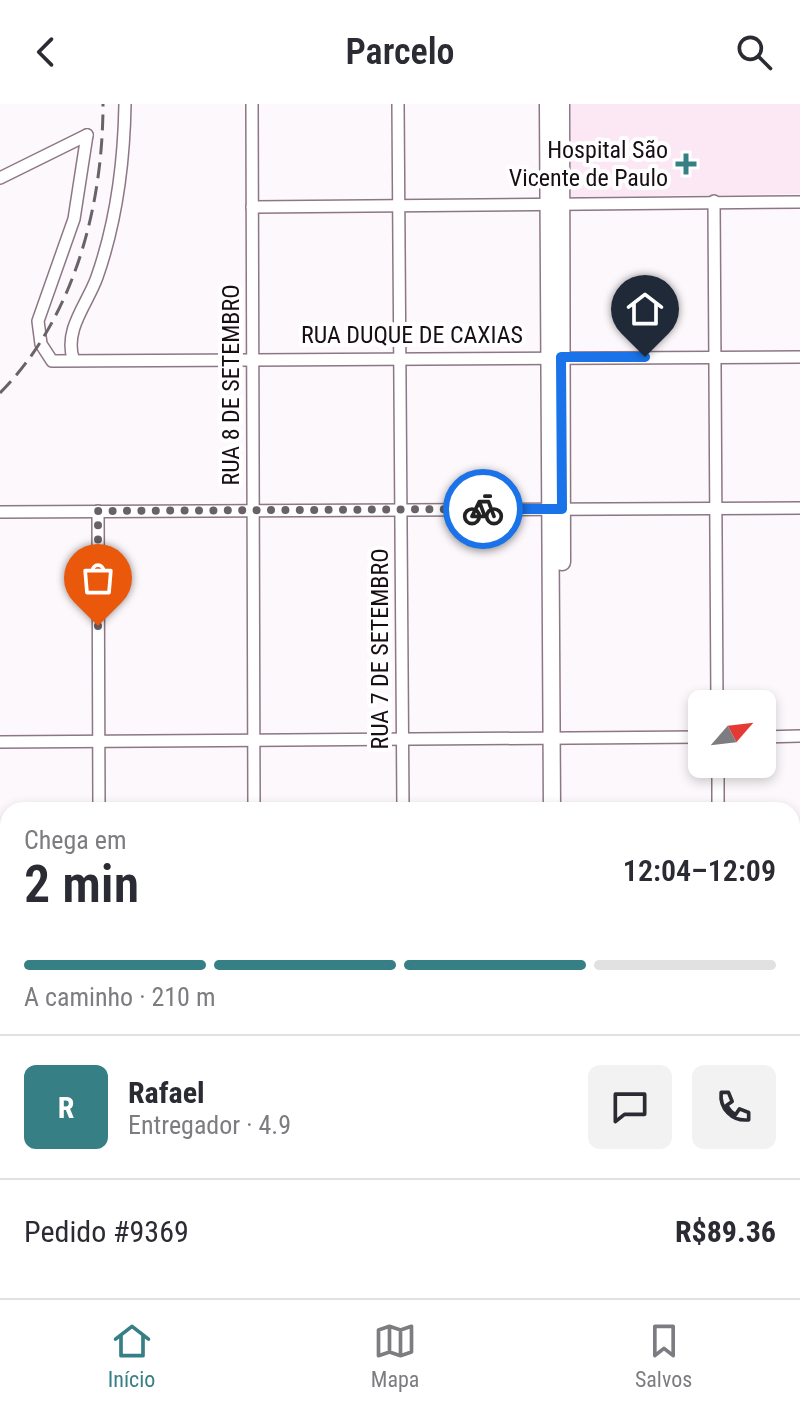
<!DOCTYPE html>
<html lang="pt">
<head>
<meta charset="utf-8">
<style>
	body { margin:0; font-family:"Roboto Condensed",sans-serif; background:#f2f2f3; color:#2b2b33; height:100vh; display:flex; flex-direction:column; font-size:30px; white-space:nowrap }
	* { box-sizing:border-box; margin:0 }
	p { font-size:26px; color:#7c7c81 }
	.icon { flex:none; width:44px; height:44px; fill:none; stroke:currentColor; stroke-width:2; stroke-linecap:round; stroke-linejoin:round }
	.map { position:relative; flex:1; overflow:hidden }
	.side { position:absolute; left:0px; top:698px; width:800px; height:496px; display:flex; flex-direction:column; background:#fff; border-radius:24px 24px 0 0; box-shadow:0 4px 12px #0003 }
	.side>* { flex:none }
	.needle { width:52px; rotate:62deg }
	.controls { position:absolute; left:688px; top:586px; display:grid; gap:16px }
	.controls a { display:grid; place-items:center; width:88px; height:88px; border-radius:12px; background:#fff; box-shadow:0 4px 12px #0003; font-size:40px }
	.pin { position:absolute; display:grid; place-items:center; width:68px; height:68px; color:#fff; margin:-82px -34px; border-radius:50% 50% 50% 0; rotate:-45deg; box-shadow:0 0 8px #0007 }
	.pin .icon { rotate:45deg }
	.courier { position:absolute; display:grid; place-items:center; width:80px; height:80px; margin:-40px; border:6px solid #1a73e8; border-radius:50%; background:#fff; color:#222; box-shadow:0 2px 10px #0007 }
	.overview em { font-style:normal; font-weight:600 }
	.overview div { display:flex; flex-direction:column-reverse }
	.overview { display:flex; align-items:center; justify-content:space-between; height:136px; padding:0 24px }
	h1 { font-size:52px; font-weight:600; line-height:60px }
	.bar { display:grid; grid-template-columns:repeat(4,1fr); gap:12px 8px; align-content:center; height:96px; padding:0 24px }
	.bar i { height:10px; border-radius:6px; background:#e1e1e2 }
	.bar .active { background:#367f84 }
	.bar p { grid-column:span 4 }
	.line { display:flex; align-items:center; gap:20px; padding:0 24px; border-top:2px solid #e1e1e2 }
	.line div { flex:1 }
	.round { display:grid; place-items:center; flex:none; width:84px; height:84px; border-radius:12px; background:#f2f2f3 }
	header { display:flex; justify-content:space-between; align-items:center; height:104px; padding:0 24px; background:#fff; font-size:36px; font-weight:600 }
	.dock { display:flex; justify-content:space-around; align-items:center; height:112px; border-top:2px solid #e1e1e2; background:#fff; font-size:22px; color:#7c7c81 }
	.dock a { display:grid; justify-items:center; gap:4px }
	.dock .active { color:#367f84 }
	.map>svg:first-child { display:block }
</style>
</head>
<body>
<header><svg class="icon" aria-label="back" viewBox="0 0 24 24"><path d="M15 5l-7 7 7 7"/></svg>Parcelo<svg class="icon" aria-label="search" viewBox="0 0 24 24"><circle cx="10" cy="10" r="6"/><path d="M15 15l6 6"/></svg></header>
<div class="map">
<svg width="800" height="1194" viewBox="0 0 800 1194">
	<rect width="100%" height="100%" fill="#fdf8fb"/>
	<path fill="#fbe8f4" d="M571,0H800V90L571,93Z"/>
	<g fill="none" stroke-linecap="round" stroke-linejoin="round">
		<g stroke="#8d7685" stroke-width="14">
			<g id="street">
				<path d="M252,0L254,706"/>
				<path d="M398,0L403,706"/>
				<path d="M87,31L74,115L38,217L41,240L52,257L800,253"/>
				<path d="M0,74L87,31"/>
				<path d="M714,97L717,600"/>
				<path d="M252,103L800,98"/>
				<path d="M73,254C64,225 88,199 97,173C117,116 124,60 125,0"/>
				<path d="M98,407L99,706"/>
				<path d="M0,408L800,404"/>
				<path d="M762,633L800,632"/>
				<path d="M0,638L702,633"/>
				<path d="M718,660V706"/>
				<path d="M0,839L8,841"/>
				<path d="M792,1021L800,1023"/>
				<path d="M0,1133L8,1093"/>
				<path d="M291,1186L332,1194"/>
				<path d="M162,1194L163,1186"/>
				<path d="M698,1194L699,1186"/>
			</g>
		</g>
		<g stroke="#8d7685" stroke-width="19">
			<g id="secondary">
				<path d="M548,0L552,706"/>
				<path d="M561,0L562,458"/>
				<path d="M0,756L8,758"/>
				<path d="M340,1194L341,1186"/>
				<path d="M516,1194L518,1186"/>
			</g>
		</g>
		<g stroke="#8d7685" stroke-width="23">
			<g id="highway">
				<path d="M0,799L8,801"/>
				<path d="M792,950L800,951"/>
			</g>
		</g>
		<use href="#street" stroke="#fff" stroke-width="11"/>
		<use href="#secondary" stroke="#fff" stroke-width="16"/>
		<use href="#highway" stroke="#fff" stroke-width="20"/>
		<path stroke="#696266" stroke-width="3" stroke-dasharray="16 8" stroke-linecap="butt" d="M0,289C74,214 103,103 103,0"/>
	</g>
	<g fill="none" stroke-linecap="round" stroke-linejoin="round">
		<path stroke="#686166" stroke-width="8" stroke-dasharray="0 14.4" d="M98,522V407L483,405"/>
		<path stroke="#1a73e8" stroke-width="10" d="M483,405H562L561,253H645"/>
	</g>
	<path fill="#367f84" stroke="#fff" stroke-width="3" d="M682 48h8v8h8v8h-8v8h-8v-8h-8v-8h8z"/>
	<g text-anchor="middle" stroke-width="8" stroke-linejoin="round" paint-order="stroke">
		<g font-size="24" fill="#180f15" stroke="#fff" text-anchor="end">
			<text x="668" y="54">Hospital São<tspan x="668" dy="28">Vicente de Paulo</tspan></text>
		</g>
		<g font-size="24" fill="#180f15" stroke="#fff">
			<text x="412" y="239">RUA DUQUE DE CAXIAS</text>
			<text transform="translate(231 281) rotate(-90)" y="8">RUA 8 DE SETEMBRO</text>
			<text transform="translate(380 545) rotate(-90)" y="8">RUA 7 DE SETEMBRO</text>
		</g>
	</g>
</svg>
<div class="controls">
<a><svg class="needle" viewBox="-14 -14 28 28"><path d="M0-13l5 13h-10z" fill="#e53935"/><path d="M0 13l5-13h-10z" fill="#7c7c81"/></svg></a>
</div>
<div class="pin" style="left:98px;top:522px;background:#ea580c"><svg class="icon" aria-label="bag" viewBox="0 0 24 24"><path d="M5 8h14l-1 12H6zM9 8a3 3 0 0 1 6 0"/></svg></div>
<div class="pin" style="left:645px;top:253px;background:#1f2937"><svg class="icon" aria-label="home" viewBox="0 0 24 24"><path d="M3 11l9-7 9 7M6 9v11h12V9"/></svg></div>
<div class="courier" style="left:483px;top:405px"><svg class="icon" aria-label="bike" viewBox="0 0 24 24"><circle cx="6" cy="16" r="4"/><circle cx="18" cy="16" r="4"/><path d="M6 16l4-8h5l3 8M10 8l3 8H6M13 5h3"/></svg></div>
<section class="side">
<div class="overview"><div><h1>2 min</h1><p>Chega em</p></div><em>12:04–12:09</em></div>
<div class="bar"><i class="active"></i><i class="active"></i><i class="active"></i><i></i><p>A caminho · 210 m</p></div>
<div class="line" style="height:144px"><b class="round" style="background:#367f84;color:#fff">R</b><div><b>Rafael</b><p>Entregador · 4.9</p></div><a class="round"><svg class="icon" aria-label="chat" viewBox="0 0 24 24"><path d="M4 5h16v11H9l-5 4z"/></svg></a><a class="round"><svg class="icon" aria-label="phone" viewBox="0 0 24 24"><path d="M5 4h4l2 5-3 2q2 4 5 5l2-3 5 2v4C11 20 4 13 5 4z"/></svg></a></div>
<div class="line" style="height:104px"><div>Pedido #9369</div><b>R$89.36</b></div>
</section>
</div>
<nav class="dock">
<a class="active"><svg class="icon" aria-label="home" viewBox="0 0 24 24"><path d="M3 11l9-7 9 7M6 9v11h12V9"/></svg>Início</a>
<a><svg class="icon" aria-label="map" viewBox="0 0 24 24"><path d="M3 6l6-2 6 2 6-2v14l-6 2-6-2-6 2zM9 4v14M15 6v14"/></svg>Mapa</a>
<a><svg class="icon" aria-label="saved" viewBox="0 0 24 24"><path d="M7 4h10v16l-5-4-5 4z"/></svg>Salvos</a>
</nav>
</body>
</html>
